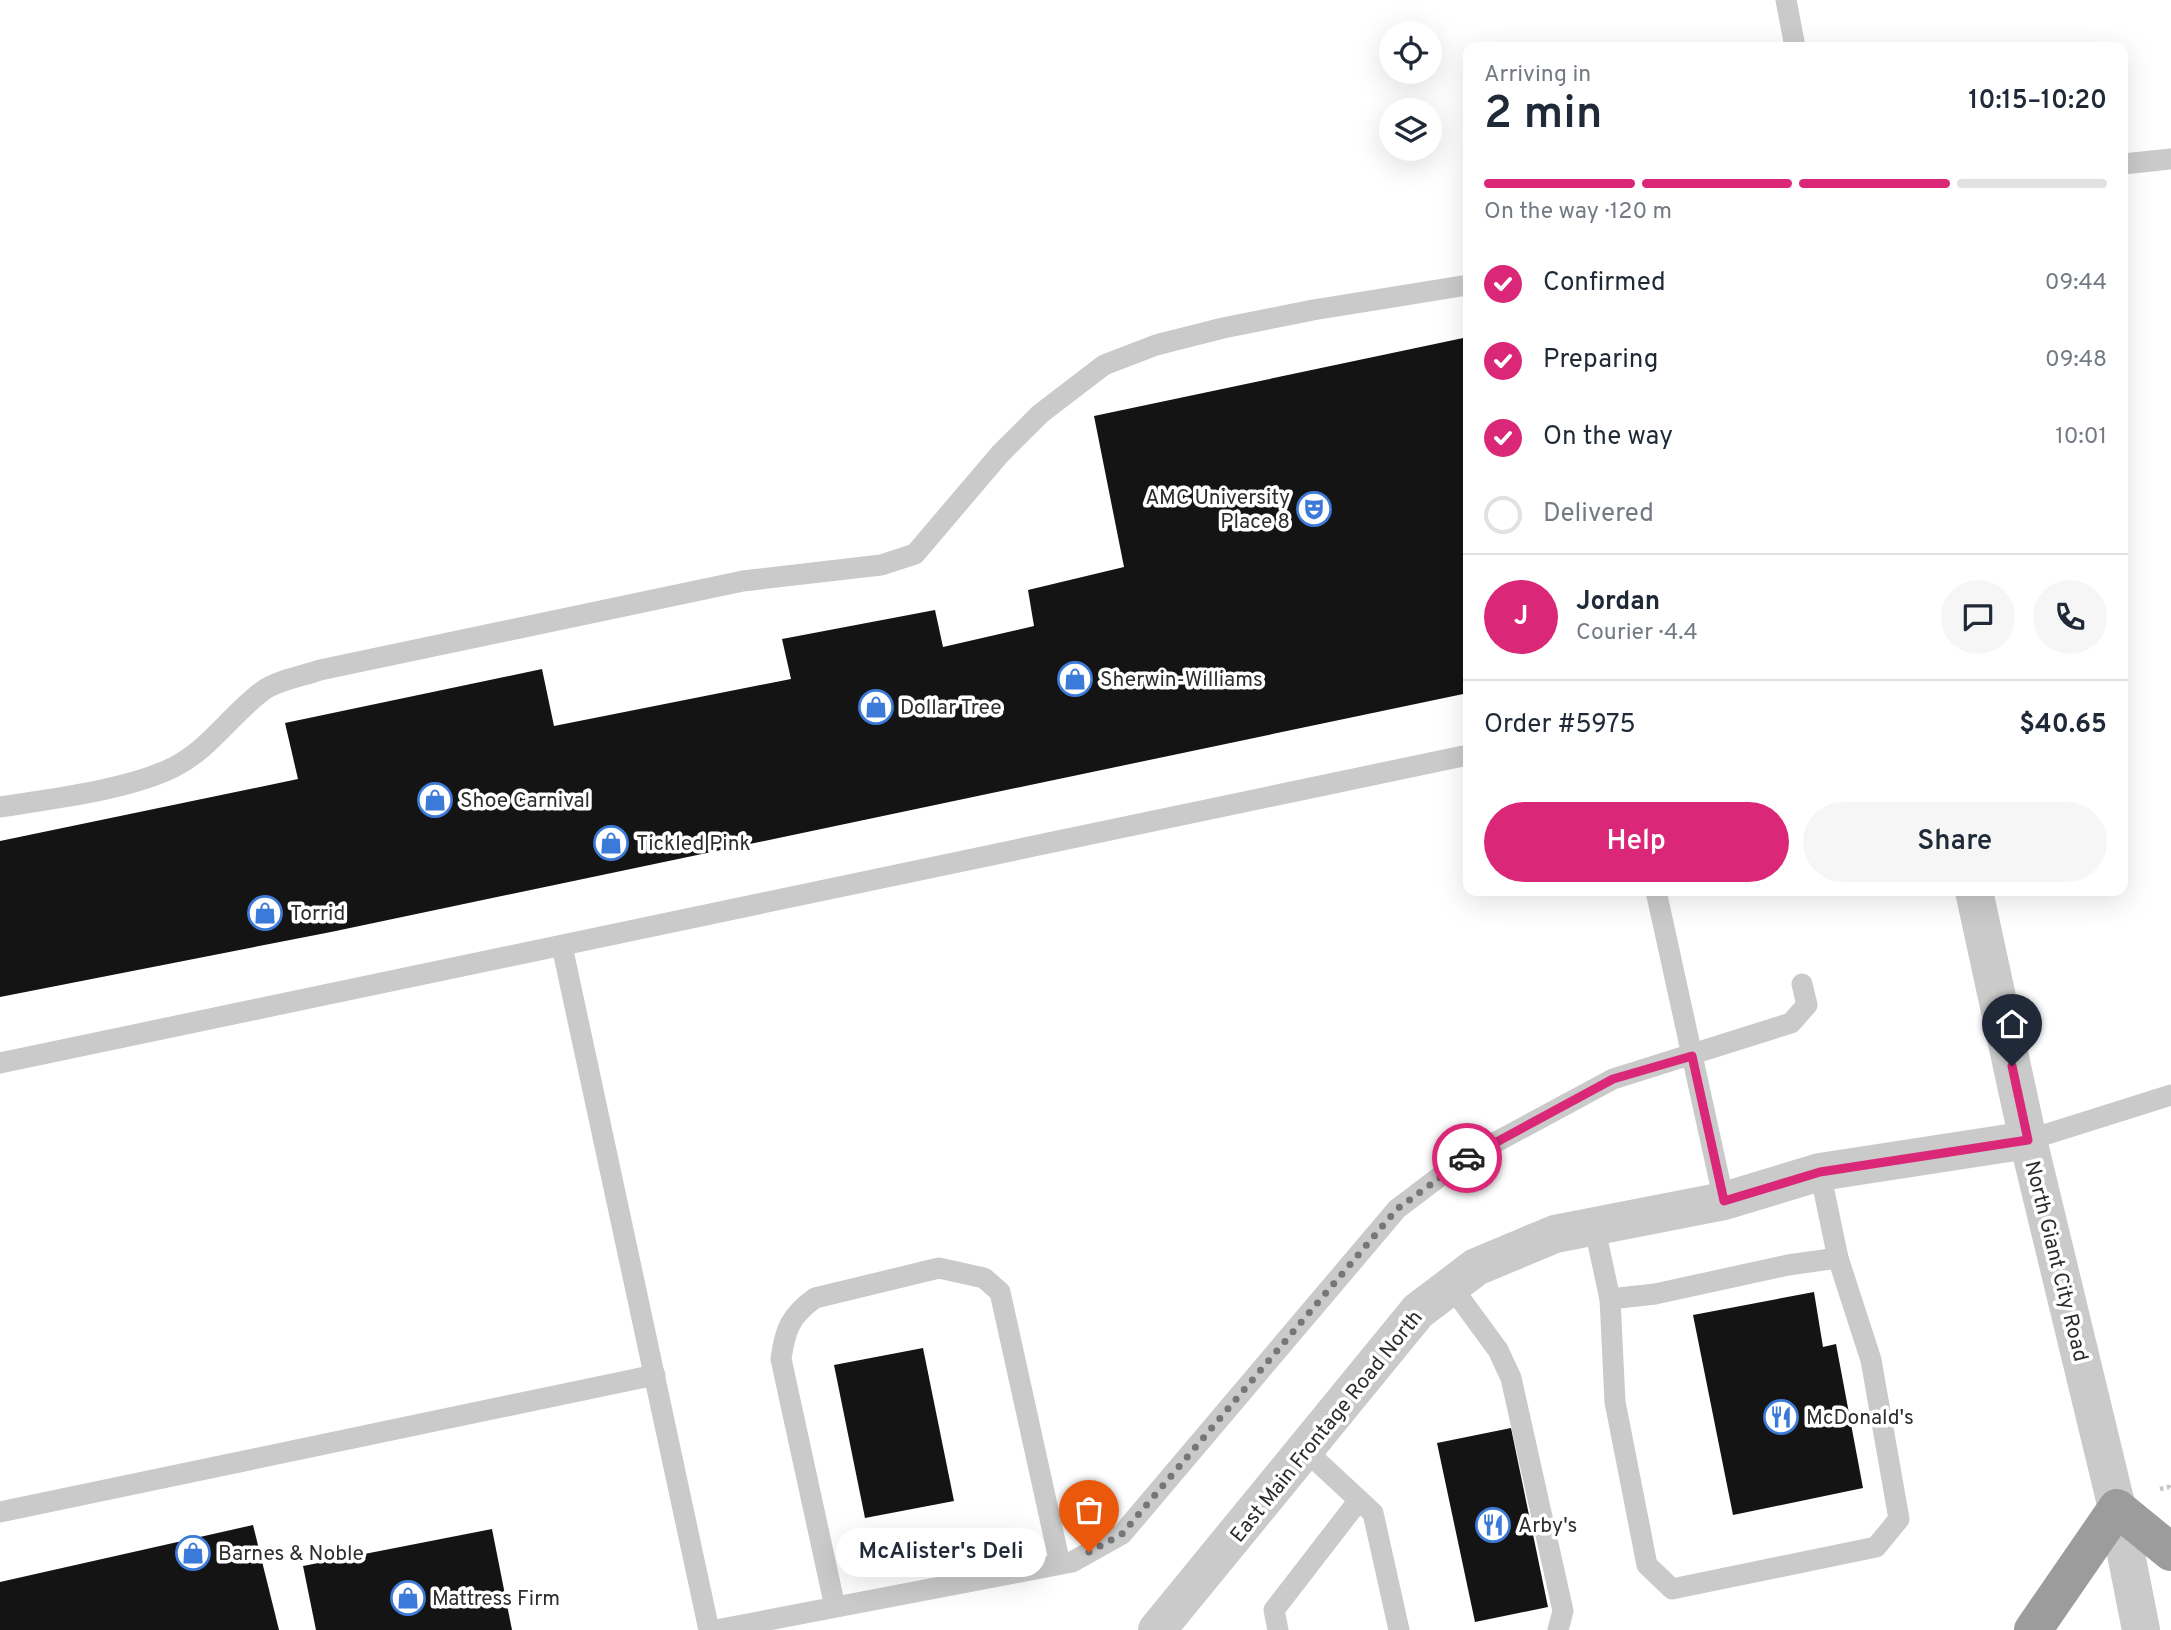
<!DOCTYPE html>
<html lang="en">
<head>
<meta charset="utf-8">
<style>
	body { margin:0; font-family:Overpass,sans-serif; background:#f6f6f7; color:#1f2937; height:100vh; display:flex; flex-direction:column; font-size:26px; white-space:nowrap }
	* { box-sizing:border-box; margin:0 }
	p { font-size:23px; color:#747a83 }
	.icon { flex:none; width:38px; height:38px; fill:none; stroke:currentColor; stroke-width:2; stroke-linecap:round; stroke-linejoin:round }
	.map { position:relative; flex:1; overflow:hidden }
	.drawer { position:absolute; left:1463px; top:42px; width:665px; height:854px; display:flex; flex-direction:column; background:#fff; border-radius:14px; box-shadow:0 7px 28px #0002 }
	.drawer>* { flex:none }
	.buttons { position:absolute; left:1379px; top:21px; display:grid; gap:14px }
	.buttons a { display:grid; place-items:center; width:63px; height:63px; border-radius:50%; background:#fff; box-shadow:0 7px 28px #0002; font-size:35px }
	.pin { position:absolute; display:grid; place-items:center; width:60px; height:60px; color:#fff; margin:-72px -30px; border-radius:50% 50% 50% 0; rotate:-45deg; box-shadow:0 0 7px #0007 }
	.pin .icon { rotate:45deg }
	.courier { position:absolute; display:grid; place-items:center; width:70px; height:70px; margin:-35px; border:5px solid #db2777; border-radius:50%; background:#fff; color:#222; box-shadow:0 2px 9px #0007 }
	.bubble { position:absolute; height:49px; border-radius:24px; background:#fff; box-shadow:0 7px 28px #0002; font-size:23px; font-weight:600; line-height:49px; text-align:center }
	.head em { font-style:normal; font-weight:600 }
	.head div { display:flex; flex-direction:column-reverse }
	.head { display:flex; align-items:center; justify-content:space-between; height:119px; padding:0 21px }
	h1 { font-size:46px; font-weight:600; line-height:52px }
	.bar { display:grid; grid-template-columns:repeat(4,1fr); gap:10px 7px; align-content:center; height:84px; padding:0 21px }
	.bar i { height:9px; border-radius:5px; background:#e0e1e3 }
	.bar .active { background:#db2777 }
	.bar p { grid-column:span 4 }
	.line { display:flex; align-items:center; gap:18px; padding:0 21px; border-top:2px solid #e0e1e3 }
	.line div { flex:1 }
	.round { display:grid; place-items:center; flex:none; width:74px; height:74px; border-radius:37px; background:#f6f6f7 }
	ol { padding:0 21px; list-style:none }
	li { display:flex; align-items:center; gap:21px; height:77px }
	li p { margin-inline-start:auto }
	li .icon { padding:7px; border-radius:50%; background:#db2777; color:#fff; stroke-width:4 }
	li:last-child { color:#747a83 }
	li i { width:38px; height:38px; border:4px solid #e0e1e3; border-radius:50% }
	.cta { display:flex; gap:14px; margin-top:auto; padding:14px 21px }
	.cta a { flex:1; height:80px; border-radius:42px; background:#db2777; color:#fff; font-size:28px; font-weight:600; line-height:80px; text-align:center }
	.cta a+a { background:#f6f6f7; color:#1f2937 }
	.map>svg:first-child { display:block }
</style>
</head>
<body>
<div class="map">
<svg width="2171" height="1630" viewBox="0 0 2171 1630">
	<rect width="100%" height="100%" fill="#fff"/>
	<g fill="#141414">
		<path d="M1468,337V693L331,932L0,997V841L298,779L285,723L542,669L554,726L791,679L782,639L935,610L943,647L1034,626L1028,590L1124,567L1094,416Z"/>
		<path d="M1814,1292L1823,1347L1836,1344L1863,1488L1733,1515L1693,1315Z"/>
		<path d="M923,1348L954,1501L865,1518L834,1365Z"/>
		<path d="M1511,1428L1548,1607L1475,1622L1437,1443Z"/>
		<path d="M253,1525L279,1630H0V1582Z"/>
		<path d="M492,1529L512,1630H316L303,1566Z"/>
	</g>
	<g fill="none" stroke-linecap="round" stroke-linejoin="round">
		<path stroke="#c7c7c7" stroke-width="4.5" stroke-dasharray="3.5 3.5" stroke-linecap="butt" d="M2160,1489L2169,1487L2171,1490"/>
		<g stroke="#cacaca" stroke-width="21">
			<path d="M1786,0L1795,47"/>
			<path d="M2123,164L2171,159"/>
			<path d="M0,807C50,799 129,790 174,767C210,749 232,713 264,690C278,680 303,676 320,670L743,581L881,565L915,554L1000,454L1040,414L1104,365L1156,345L1223,328L1313,310L1468,285"/>
			<path d="M1656,891L1724,1201"/>
			<path d="M562,946L709,1630"/>
			<path d="M0,1063L1468,755"/>
			<path d="M2028,1140L2171,1095"/>
			<path d="M1594,1225L1610,1299L1655,1294L1788,1265L1838,1258"/>
			<path d="M1451,1286L1498,1350L1511,1378L1563,1611L1558,1630"/>
			<path d="M1610,1299L1615,1402L1647,1565L1672,1589L1876,1547L1899,1519L1871,1360L1838,1258L1820,1172"/>
			<path d="M1305,1450L1373,1513L1399,1630"/>
			<path d="M0,1512L655,1375"/>
			<path d="M835,1607L781,1359C785,1330 790,1316 815,1298L939,1268L984,1278L1000,1292L1060,1564"/>
			<path d="M716,1630L1072,1562L1122,1534L1397,1209L1459,1162L1613,1079L1791,1023L1807,1005L1802,984"/>
			<path d="M1278,1630L1274,1610L1359,1500"/>
		</g>
		<path stroke="#cacaca" stroke-width="38" d="M1157,1630L1418,1311L1476,1267L1555,1234L1724,1201L1820,1172L2028,1140"/>
		<path stroke="#cacaca" stroke-width="38" d="M1974,891L2028,1140L2117,1508L2141,1630"/>
		<path stroke="#9c9c9c" stroke-width="38" d="M2033,1630L2117,1508L2171,1552"/>
	</g>
	<g fill="none" stroke-linecap="round" stroke-linejoin="round">
		<path stroke="#767676" stroke-width="7" stroke-dasharray="0 12.6" d="M1089,1552L1122,1534L1397,1209L1467,1158"/>
		<path stroke="#db2777" stroke-width="9" d="M1467,1158L1613,1079L1692,1056L1724,1201L1820,1172L2028,1140L2012,1066"/>
	</g>
	<defs>
		<g id="theatre-ring" transform="scale(1.75)"><circle r="9.5" fill="#fff" stroke="#3b7ad8" stroke-width="1.5"/><path d="M-5-5.5Q0-4 5-5.5V0Q5 5 0 6Q-5 5-5 0ZM-3.3-2.5H-1v1.5H-3.3ZM1-2.5H3.3v1.5H1ZM-2.8 1Q0 5.5 2.8 1Z" fill="#3b7ad8"/></g>
		<g id="shop-ring" transform="scale(1.75)"><circle r="9.5" fill="#fff" stroke="#3b7ad8" stroke-width="1.5"/><path d="M-5-2.5h2.3a2.7 3.5 0 0 1 5.4 0H5L5.5 6h-11ZM-1.5-2.5h3a1.5 2.3 0 0 0-3 0Z" fill="#3b7ad8"/></g>
		<g id="restaurant-ring" transform="scale(1.75)"><circle r="9.5" fill="#fff" stroke="#3b7ad8" stroke-width="1.5"/><path d="M-5-6h1v4h1v-4h1v4h1v-4h1v5L-1.5 .5V6h-2V.5L-5-1ZM5-6V6H3V1.5H1.5Q1.5-4 5-6Z" fill="#3b7ad8"/></g>
	</defs>
	<g fill-rule="evenodd">
		<use href="#theatre-ring" x="1314" y="509"/>
		<use href="#shop-ring" x="1075" y="679"/>
		<use href="#shop-ring" x="876" y="707"/>
		<use href="#shop-ring" x="435" y="800"/>
		<use href="#shop-ring" x="611" y="843"/>
		<use href="#shop-ring" x="265" y="913"/>
		<use href="#restaurant-ring" x="1781" y="1417"/>
		<use href="#restaurant-ring" x="1493" y="1525"/>
		<use href="#shop-ring" x="193" y="1553"/>
		<use href="#shop-ring" x="408" y="1598"/>
	</g>
	<g text-anchor="middle" stroke-width="7" stroke-linejoin="round" paint-order="stroke">
		<g font-size="21" fill="#2d2d2d" stroke="#fff" text-anchor="start">
			<text x="1290" y="504" text-anchor="end">AMC University<tspan x="1290" dy="24">Place 8</tspan></text>
			<text x="1100" y="686">Sherwin-Williams</text>
			<text x="900" y="714">Dollar Tree</text>
			<text x="460" y="807">Shoe Carnival</text>
			<text x="636" y="850">Tickled Pink</text>
			<text x="290" y="920">Torrid</text>
			<text x="1806" y="1424">McDonald's</text>
			<text x="1518" y="1532">Arby's</text>
			<text x="218" y="1560">Barnes &amp; Noble</text>
			<text x="432" y="1605">Mattress Firm</text>
		</g>
		<g font-size="21" fill="#2d2d2d" stroke="#fff">
			<text transform="translate(2057 1261) rotate(76)" y="7">North Giant City Road</text>
			<text transform="translate(1326 1426) rotate(-51)" y="7">East Main Frontage Road North</text>
		</g>
	</g>
</svg>
<div class="buttons">
<a><svg class="icon" aria-label="locate" viewBox="0 0 24 24"><circle cx="12" cy="12" r="6"/><path d="M12 2v4M12 18v4M2 12h4M18 12h4"/></svg></a>
<a><svg class="icon" aria-label="layers" viewBox="0 0 24 24"><path d="M12 4l9 5-9 5-9-5zM3 14l9 5 9-5"/></svg></a>
</div>
<div class="pin" style="left:1089px;top:1552px;background:#ea580c"><svg class="icon" aria-label="bag" viewBox="0 0 24 24"><path d="M5 8h14l-1 12H6zM9 8a3 3 0 0 1 6 0"/></svg></div>
<div class="pin" style="left:2012px;top:1066px;background:#1f2937"><svg class="icon" aria-label="home" viewBox="0 0 24 24"><path d="M3 11l9-7 9 7M6 9v11h12V9"/></svg></div>
<div class="courier" style="left:1467px;top:1158px"><svg class="icon" aria-label="car" viewBox="0 0 24 24"><path d="M5 17H2v-5l4-1 3-4h7l3 4 3 1v5h-3M9 17h6M6 11h13"/><circle cx="7" cy="17" r="2"/><circle cx="17" cy="17" r="2"/></svg></div>
<div class="bubble" style="left:836px;top:1528px;width:210px">McAlister's Deli</div>
<section class="drawer">
<div class="head"><div><h1>2 min</h1><p>Arriving in</p></div><em>10:15–10:20</em></div>
<div class="bar"><i class="active"></i><i class="active"></i><i class="active"></i><i></i><p>On the way · 120 m</p></div>
<ol>
<li><svg class="icon" aria-label="check" viewBox="0 0 24 24"><path d="M5 12l5 5 9-10"/></svg>Confirmed<p>09:44</p></li>
<li><svg class="icon" aria-label="check" viewBox="0 0 24 24"><path d="M5 12l5 5 9-10"/></svg>Preparing<p>09:48</p></li>
<li><svg class="icon" aria-label="check" viewBox="0 0 24 24"><path d="M5 12l5 5 9-10"/></svg>On the way<p>10:01</p></li>
<li><i></i>Delivered</li>
</ol>
<div class="line" style="height:126px"><b class="round" style="background:#db2777;color:#fff">J</b><div><b>Jordan</b><p>Courier · 4.4</p></div><a class="round"><svg class="icon" aria-label="chat" viewBox="0 0 24 24"><path d="M4 5h16v11H9l-5 4z"/></svg></a><a class="round"><svg class="icon" aria-label="phone" viewBox="0 0 24 24"><path d="M5 4h4l2 5-3 2q2 4 5 5l2-3 5 2v4C11 20 4 13 5 4z"/></svg></a></div>
<div class="line" style="height:91px"><div>Order #5975</div><b>$40.65</b></div>
<div class="cta"><a>Help</a><a>Share</a></div>
</section>
</div>
</body>
</html>
